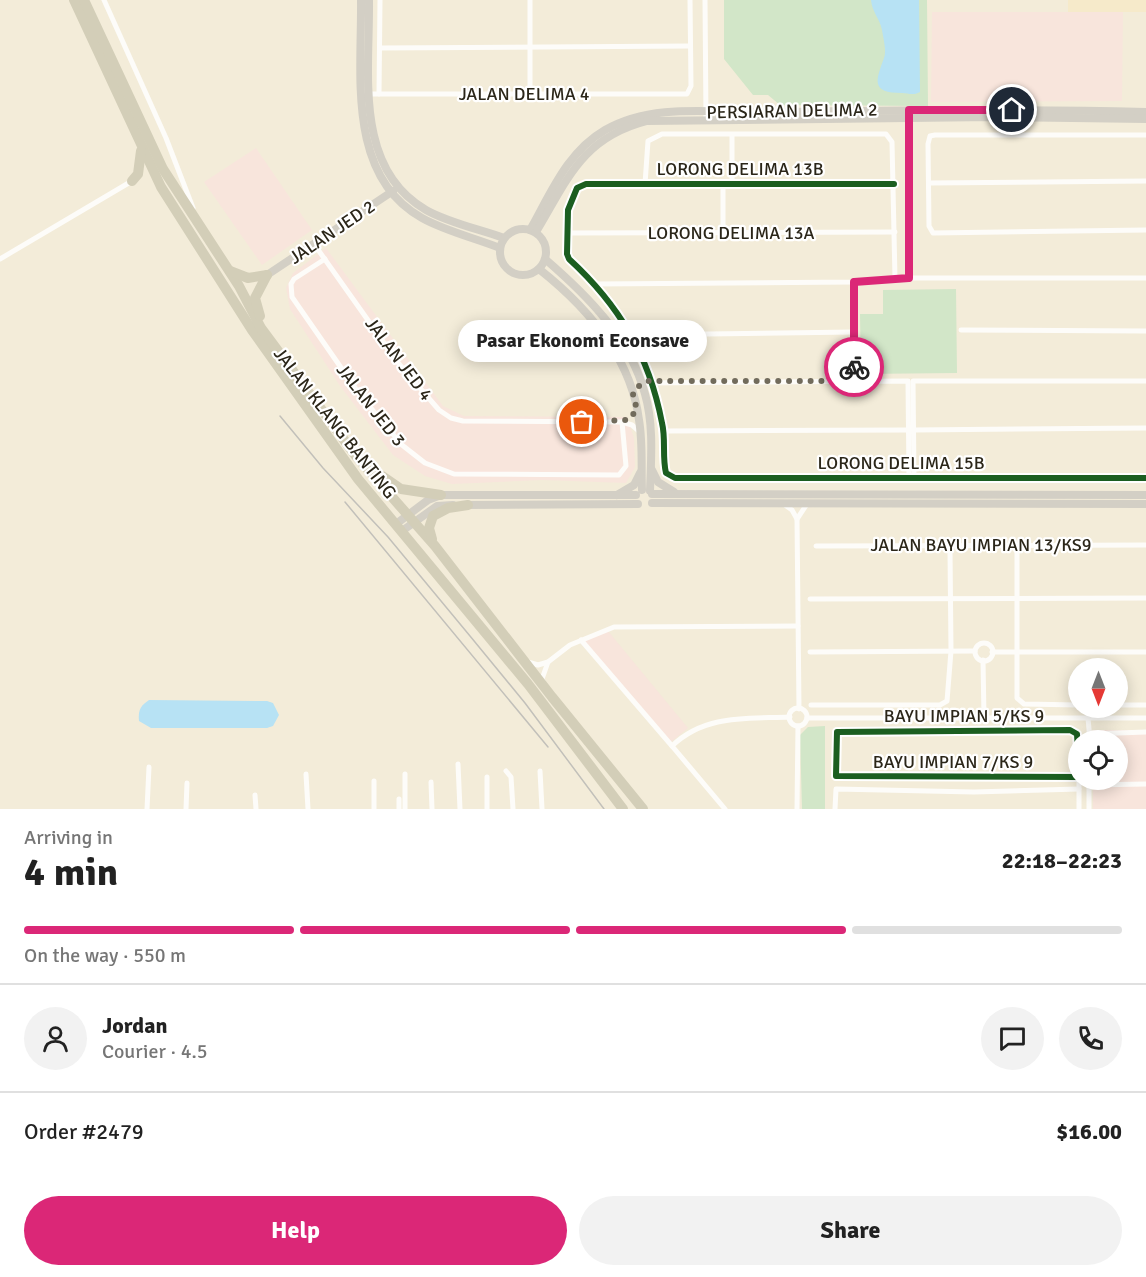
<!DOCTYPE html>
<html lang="en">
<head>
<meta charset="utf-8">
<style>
	body { margin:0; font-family:Signika,sans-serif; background:#f2f2f2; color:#222; height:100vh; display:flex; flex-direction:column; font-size:22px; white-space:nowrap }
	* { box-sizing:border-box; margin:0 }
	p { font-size:20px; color:#767676 }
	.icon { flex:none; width:33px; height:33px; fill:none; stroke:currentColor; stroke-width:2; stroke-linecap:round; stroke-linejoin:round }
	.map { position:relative; height:809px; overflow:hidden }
	.sheet { display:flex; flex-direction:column; background:#fff; flex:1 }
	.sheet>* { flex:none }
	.needle { width:39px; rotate:180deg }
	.controls { position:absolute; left:1068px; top:658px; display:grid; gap:12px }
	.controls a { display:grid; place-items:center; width:60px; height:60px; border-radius:50%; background:#fff; box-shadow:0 3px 15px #0003; font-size:30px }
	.pin { position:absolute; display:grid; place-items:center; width:51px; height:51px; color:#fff; margin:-26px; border:3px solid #fff; border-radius:50%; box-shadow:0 2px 6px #0007 }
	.courier { position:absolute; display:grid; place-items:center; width:60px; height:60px; margin:-30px; border:4px solid #db2777; border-radius:50%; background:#fff; color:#222; box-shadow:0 2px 8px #0007 }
	.bubble { position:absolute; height:42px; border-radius:21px; background:#fff; box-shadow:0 3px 15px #0003; font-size:20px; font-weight:700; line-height:42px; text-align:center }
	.headline em { font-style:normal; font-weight:700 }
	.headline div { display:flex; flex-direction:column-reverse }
	.headline { display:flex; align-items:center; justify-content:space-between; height:102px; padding:0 24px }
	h1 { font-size:39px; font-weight:700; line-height:45px }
	.bar { display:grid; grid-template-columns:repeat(4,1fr); gap:9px 6px; align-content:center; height:72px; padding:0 24px }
	.bar i { height:8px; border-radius:4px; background:#e0e0e0 }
	.bar .on { background:#db2777 }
	.bar p { grid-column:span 4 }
	.line { display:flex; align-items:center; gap:15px; padding:0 24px; border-top:2px solid #e0e0e0 }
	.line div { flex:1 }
	.round { display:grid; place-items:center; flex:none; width:63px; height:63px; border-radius:32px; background:#f2f2f2 }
	.action { display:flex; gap:12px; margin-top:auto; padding:12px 24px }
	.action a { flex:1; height:69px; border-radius:36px; background:#db2777; color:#fff; font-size:24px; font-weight:700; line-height:69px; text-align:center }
	.action a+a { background:#f2f2f2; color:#222 }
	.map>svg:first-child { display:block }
</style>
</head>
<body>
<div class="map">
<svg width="1146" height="809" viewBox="0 0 1146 809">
	<rect width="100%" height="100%" fill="#f3ecd9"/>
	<g fill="#f8e5dc">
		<path d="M932,12H1123L1122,101L931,102Z"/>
		<path d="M256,148L312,230L262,265L204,182Z"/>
		<path d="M326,248L443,406L464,416L627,417L634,438L635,467L626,483L542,480L452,484L425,476L393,455L340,386L290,309L286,288L293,273Z"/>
		<path d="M608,631L688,728L671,742L584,641Z"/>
		<path d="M1093,730H1146V809H1093V780H1118V741H1093Z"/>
	</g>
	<rect fill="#f6eaca" x="1068" y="0" width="78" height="12"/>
	<g fill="#d2e6c8">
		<path d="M724,0H927L928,106L780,105L768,95H753L724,59Z"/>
		<path d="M956,289L957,373L861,374L860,314H883V290Z"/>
		<path d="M825,726V809H802L800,735L808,727Z"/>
	</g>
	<g fill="#b7e2f4">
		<path d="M871,0H919L920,92C912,96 909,93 902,93C870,93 876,80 884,58C887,52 883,37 882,30C880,19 872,12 871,0Z"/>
		<path d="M149,700L267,701L273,703L279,715L273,726L267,728H151L139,721C138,711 140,706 149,700Z"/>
	</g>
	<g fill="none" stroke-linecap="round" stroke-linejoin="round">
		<g stroke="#fdfcf9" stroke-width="5">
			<path d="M104,0L166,138L193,208"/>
			<path d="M530,0V94"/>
			<path d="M705,0L706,119"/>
			<path d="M380,48L690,46"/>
			<path d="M366,94H687L691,86L690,0"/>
			<path d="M379,94L380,0"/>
			<path d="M732,135V184"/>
			<path d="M1146,135H935L930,136L928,144L929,226L933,233L1146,230"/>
			<path d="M723,183V233"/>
			<path d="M929,183L1146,181"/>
			<path d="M645,184L648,141L662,134H886L892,142L895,279"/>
			<path d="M894,184H586L577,188L568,210L567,254L569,259C619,305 649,355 662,423C666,439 662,457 666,473L675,478H1146"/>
			<path d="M567,233L895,232"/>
			<path d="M314,244L399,364L439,410L451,418L463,421L622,422L632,425L640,432"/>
			<path d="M0,259L132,181"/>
			<path d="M325,259L294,279L291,284L292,297L360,395L402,445L425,463L454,474L619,475L626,466L622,422"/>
			<path d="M909,278V114"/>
			<path d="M854,282V381"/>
			<path d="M596,284L854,282L909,278H1146"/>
			<path d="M961,330L1146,331"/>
			<path d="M631,335L854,332"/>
			<path d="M642,383L908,381L909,477"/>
			<path d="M914,430L1146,428"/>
			<path d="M664,431L909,430"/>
			<path d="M914,477L913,381H1146"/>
			<path d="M785,505L792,510L797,519"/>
			<path d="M816,546L1146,545"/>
			<path d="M1017,546V698L1024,704L1078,705"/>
			<path d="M810,599L1146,598"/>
			<path d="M581,640L672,746"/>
			<circle cx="984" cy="652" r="9"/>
			<path d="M810,652L975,651"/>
			<path d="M992,652H1146"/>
			<path d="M983,660L984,718"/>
			<path d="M528,662L538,665L548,662L570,645L614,627L798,626"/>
			<path d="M544,683L542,679L548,662"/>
			<path d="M811,705H940L947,701L951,651L950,551L953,546"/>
			<path d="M1118,705H1146"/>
			<circle cx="798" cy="717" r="9"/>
			<path d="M799,709L797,519L807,504"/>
			<path d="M807,718H1146"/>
			<path d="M1088,718L1090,741"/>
			<path d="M1090,734L1146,732"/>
			<path d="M1078,751L1077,734L1070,730L837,732L836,776L1078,777"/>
			<path d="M458,764L460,809"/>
			<path d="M506,771L511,777L513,809"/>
			<path d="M540,771L542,809"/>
			<path d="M306,774L308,809"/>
			<path d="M374,781V809"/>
			<path d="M431,782L432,809"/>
			<path d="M1089,785L1146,784"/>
			<path d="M255,795L256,809"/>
			<path d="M399,799V809"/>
			<path d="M147,809L149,767"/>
			<path d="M186,809L187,783"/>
			<path d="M405,809V774"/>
			<path d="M487,809V777"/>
			<path d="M725,809L672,746C705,714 747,719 790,717"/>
			<path d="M797,809L798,726"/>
			<path d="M835,809L836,789L974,792L1079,789"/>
			<path d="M1079,809V780"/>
			<path d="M1089,809V780"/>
		</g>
		<g stroke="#d3cfc5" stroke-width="8">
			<path d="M361,0C362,73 346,176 422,218C445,231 475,238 500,248"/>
			<path d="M369,0C370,72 353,168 426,210C449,223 479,229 504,238"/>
			<circle cx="523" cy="252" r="23"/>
			<path d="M530,230C551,193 567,152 605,130C655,101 719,114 774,112C898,110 1022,109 1146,112"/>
			<path d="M536,232C567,181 581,138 647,121L992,117L1146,119"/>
			<path d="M545,259C588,296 630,338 645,394C654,425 651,460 650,491"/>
			<path d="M539,269C587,307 631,357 639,420C643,443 641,467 642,490"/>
			<path d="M267,275L393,191"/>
			<path d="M652,470L658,482L674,492"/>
			<path d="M652,494L1146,495"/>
			<path d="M617,495L634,485L640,473"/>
			<path d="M652,503L1146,504"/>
			<path d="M465,505L638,504"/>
			<path d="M396,524L428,500L441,495H636"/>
			<path d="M402,531L437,506L453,505"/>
		</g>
		<g stroke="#d3ceb8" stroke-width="10">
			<path d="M74,0L161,187L252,330L358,479L528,684L623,809"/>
			<path d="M84,0L163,169L239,286L261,328L356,456L435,546L552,697L643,809"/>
			<path d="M132,181L138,174L141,151"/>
			<path d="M230,271L248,278L267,275"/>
			<path d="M260,316L255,298L267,275"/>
			<path d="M375,471L401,489L441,495"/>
			<path d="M432,539L429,528L433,516L448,508L468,505"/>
		</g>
		<g stroke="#c2c0ba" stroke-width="1.5">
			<path d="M280,416L323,468L388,537L470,636L525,703L604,809"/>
			<path d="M345,502L548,747"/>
		</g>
		<g stroke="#fff" stroke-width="10">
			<g id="cycleway">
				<path d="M894,184H586L577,188L568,210L567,254L569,259C619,305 649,355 662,423C666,439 662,457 666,473L675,478H1146"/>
				<path d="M1078,751L1077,734L1070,730L837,732L836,776L1078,777"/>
			</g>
		</g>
		<use href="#cycleway" stroke="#1b5e20" stroke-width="6"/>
	</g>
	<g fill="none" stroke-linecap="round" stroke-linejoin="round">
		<path stroke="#716b5c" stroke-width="6" stroke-dasharray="0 10.8" d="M582,422L628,420L637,410L633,394L637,387L648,381H854V367"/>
		<path stroke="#db2777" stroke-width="8" d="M854,367V282L909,278V110H1012"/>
	</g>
	<g text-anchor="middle" stroke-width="4.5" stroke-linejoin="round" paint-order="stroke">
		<g font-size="18" fill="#2b2619" stroke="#fff">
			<text x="524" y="100">JALAN DELIMA 4</text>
			<text transform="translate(792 111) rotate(-1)" y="6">PERSIARAN DELIMA 2</text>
			<text x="740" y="175">LORONG DELIMA 13B</text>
			<text transform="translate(332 232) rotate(-34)" y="6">JALAN JED 2</text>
			<text x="731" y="239">LORONG DELIMA 13A</text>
			<text transform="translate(399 359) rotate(53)" y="6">JALAN JED 4</text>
			<text transform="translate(371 405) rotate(52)" y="6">JALAN JED 3</text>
			<text transform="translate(335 423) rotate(52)" y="6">JALAN KLANG BANTING</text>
			<text x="901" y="469">LORONG DELIMA 15B</text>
			<text x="981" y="551">JALAN BAYU IMPIAN 13/KS9</text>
			<text x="964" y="722">BAYU IMPIAN 5/KS 9</text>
			<text x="953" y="768">BAYU IMPIAN 7/KS 9</text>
		</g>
	</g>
</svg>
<div class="controls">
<a><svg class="needle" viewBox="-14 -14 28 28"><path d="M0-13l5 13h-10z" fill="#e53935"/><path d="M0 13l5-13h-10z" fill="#767676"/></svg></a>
<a><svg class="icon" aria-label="locate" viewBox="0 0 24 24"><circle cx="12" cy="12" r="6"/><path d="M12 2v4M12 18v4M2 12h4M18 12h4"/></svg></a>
</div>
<div class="pin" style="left:582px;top:422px;background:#ea580c"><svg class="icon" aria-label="bag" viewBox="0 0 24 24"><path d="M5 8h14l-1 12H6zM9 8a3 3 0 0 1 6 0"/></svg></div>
<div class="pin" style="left:1012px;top:110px;background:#1f2937"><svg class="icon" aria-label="home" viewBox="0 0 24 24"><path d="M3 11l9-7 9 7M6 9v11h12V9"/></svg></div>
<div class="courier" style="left:854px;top:367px"><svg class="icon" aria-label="bike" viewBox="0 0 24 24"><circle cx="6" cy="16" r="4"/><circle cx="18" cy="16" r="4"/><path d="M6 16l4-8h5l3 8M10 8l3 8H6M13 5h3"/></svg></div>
<div class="bubble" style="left:458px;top:320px;width:249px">Pasar Ekonomi Econsave</div>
</div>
<section class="sheet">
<div class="headline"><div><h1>4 min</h1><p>Arriving in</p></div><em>22:18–22:23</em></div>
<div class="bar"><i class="on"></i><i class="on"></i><i class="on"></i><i></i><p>On the way · 550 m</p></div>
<div class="line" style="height:108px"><a class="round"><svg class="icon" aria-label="person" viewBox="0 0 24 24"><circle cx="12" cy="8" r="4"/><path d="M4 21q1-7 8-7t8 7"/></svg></a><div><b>Jordan</b><p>Courier · 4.5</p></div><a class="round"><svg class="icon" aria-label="chat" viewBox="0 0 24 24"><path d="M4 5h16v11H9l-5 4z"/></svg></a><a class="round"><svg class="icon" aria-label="phone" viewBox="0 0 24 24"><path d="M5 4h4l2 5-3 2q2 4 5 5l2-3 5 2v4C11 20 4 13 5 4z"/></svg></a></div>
<div class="line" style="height:78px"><div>Order #2479</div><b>$16.00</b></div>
<div class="action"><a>Help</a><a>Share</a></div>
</section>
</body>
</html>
